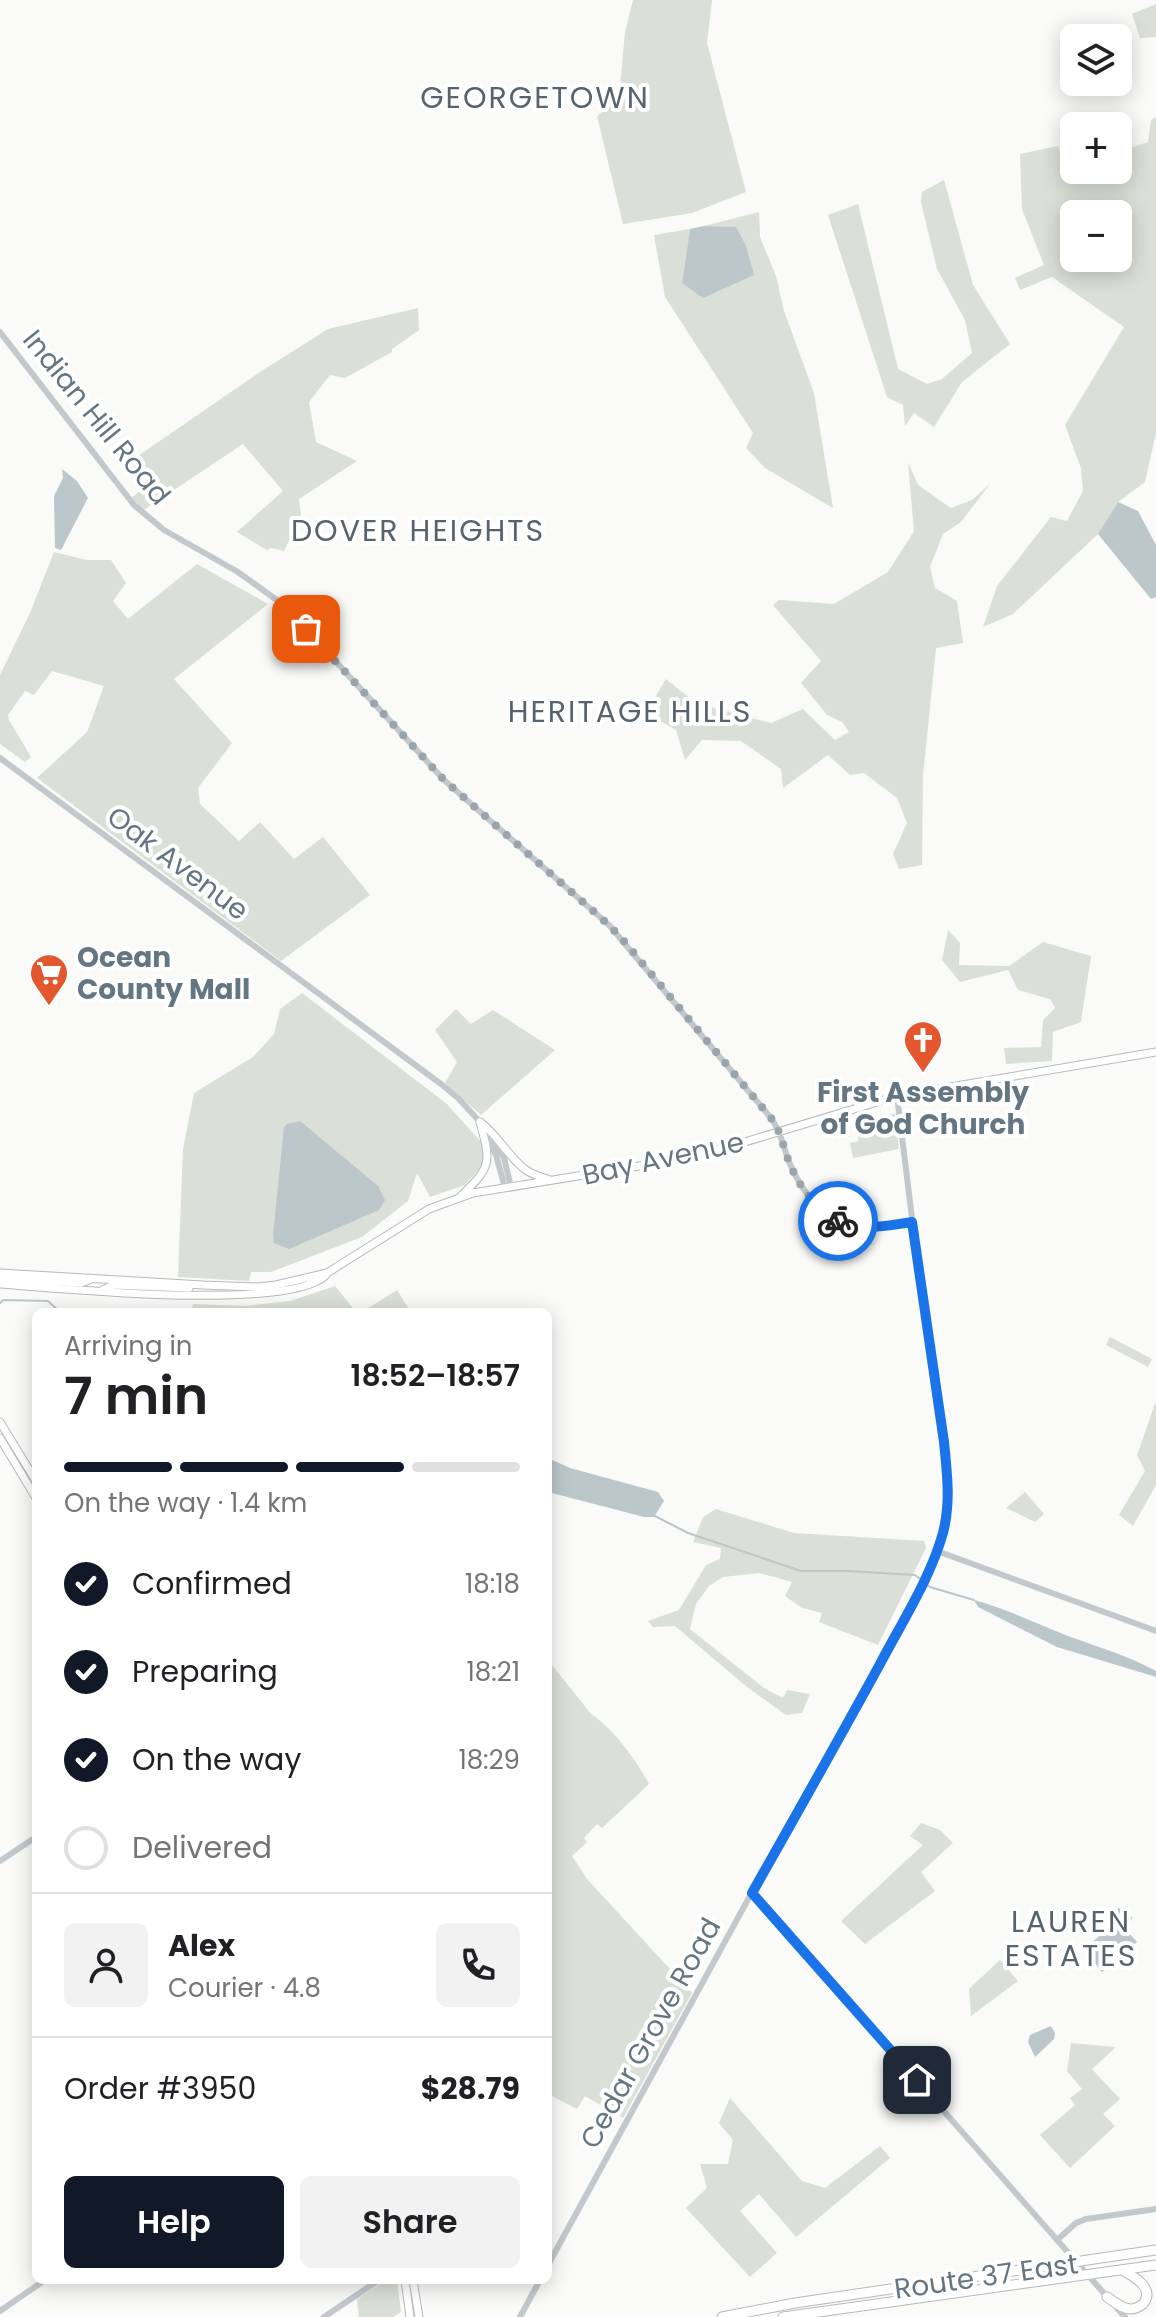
<!DOCTYPE html>
<html lang="en">
<head>
<meta charset="utf-8">
<style>
	body { margin:0; font-family:Poppins,sans-serif; background:#f2f2f2; color:#202124; height:100vh; display:flex; flex-direction:column; font-size:30px; white-space:nowrap }
	* { box-sizing:border-box; margin:0 }
	p { font-size:26px; color:#757577 }
	.icon { flex:none; width:44px; height:44px; fill:none; stroke:currentColor; stroke-width:2; stroke-linecap:round; stroke-linejoin:round }
	.map { position:relative; flex:1; overflow:hidden }
	.details { position:absolute; left:32px; top:1308px; width:520px; height:976px; display:flex; flex-direction:column; background:#fff; border-radius:12px; box-shadow:0 4px 20px #0003 }
	.details>* { flex:none }
	.controls { position:absolute; left:1060px; top:24px; display:grid; gap:16px }
	.controls a { display:grid; place-items:center; width:72px; height:72px; border-radius:12px; background:#fff; box-shadow:0 4px 20px #0003; font-size:40px }
	.pin { position:absolute; display:grid; place-items:center; width:68px; height:68px; color:#fff; margin:-34px; border-radius:16px; box-shadow:0 4px 12px #0006 }
	.courier { position:absolute; display:grid; place-items:center; width:80px; height:80px; margin:-40px; border:6px solid #1a73e8; border-radius:50%; background:#fff; color:#222; box-shadow:0 2px 10px #0007 }
	.headline em { font-style:normal; font-weight:600 }
	.headline div { display:flex; flex-direction:column-reverse }
	.headline { display:flex; align-items:center; justify-content:space-between; height:136px; padding:0 32px }
	h1 { font-size:52px; font-weight:600; line-height:60px }
	.bar { display:grid; grid-template-columns:repeat(4,1fr); gap:12px 8px; align-content:center; height:96px; padding:0 32px }
	.bar i { height:10px; border-radius:6px; background:#e0e0e0 }
	.bar .on { background:#111827 }
	.bar p { grid-column:span 4 }
	.line { display:flex; align-items:center; gap:20px; padding:0 32px; border-top:2px solid #e0e0e0 }
	.line div { flex:1 }
	.round { display:grid; place-items:center; flex:none; width:84px; height:84px; border-radius:12px; background:#f2f2f2 }
	ol { padding:0 32px; list-style:none }
	li { display:flex; align-items:center; gap:24px; height:88px }
	li p { margin-inline-start:auto }
	li .icon { padding:8px; border-radius:50%; background:#111827; color:#fff; stroke-width:4 }
	li:last-child { color:#757577 }
	li i { width:44px; height:44px; border:4px solid #e0e0e0; border-radius:50% }
	.action { display:flex; gap:16px; margin-top:auto; padding:16px 32px }
	.action a { flex:1; height:92px; border-radius:12px; background:#111827; color:#fff; font-size:32px; font-weight:600; line-height:92px; text-align:center }
	.action a+a { background:#f2f2f2; color:#202124 }
	.map>svg:first-child { display:block }
</style>
</head>
<body>
<div class="map">
<svg width="1156" height="2317" viewBox="0 0 1156 2317">
	<rect width="100%" height="100%" fill="#fafaf8"/>
	<g fill="#dadfd7" fill-rule="evenodd">
		<path d="M633,0H712L707,43L746,192L692,213L623,224L597,116L619,99L625,32Z"/>
		<path d="M1156,4V37L1140,38L1132,14Z"/>
		<path d="M1156,117V433L1145,482L1118,502L1098,534L1013,614L983,627L997,586L1051,517L1067,521L1083,491L1081,468L1065,425L1124,327L1052,277L1020,290L1015,278L1044,265L1022,209L1020,154L1058,146L1065,170L1074,167V170H1118V152L1148,142L1151,120ZM1074,214H1118V258H1074Z"/>
		<path d="M944,180L973,285L1010,344L962,382L934,427L914,413L905,426L903,405L887,397L828,215L858,204L898,369L927,384L942,379L972,353L965,320L937,269L921,202L922,192Z"/>
		<path d="M759,212L760,237L776,276L784,311L814,393L833,508L765,468L746,448L753,433L665,297L654,235L690,229L682,283L736,227L704,226Z"/>
		<path d="M418,308L419,330L392,349V352L345,378L330,375L309,402L316,442L357,461L299,499L301,515L284,551L271,548L267,550L237,532L283,491L243,444L144,510L131,498L153,481L135,458L260,372L328,329Z"/>
		<path d="M908,462L918,485L951,508L972,500L990,484L961,522L943,534L930,567L935,588L957,601L963,643L936,648L923,776L922,865L899,869L893,854L907,823L897,798L864,773L850,775L828,755L783,788L781,769L741,741L702,740L685,760L676,730L646,713L666,679L696,703L771,723L803,709L835,740L849,732L842,722L827,715L801,683L821,661L773,605L779,600L834,604L888,572L914,531Z"/>
		<path d="M54,552L87,560H111L126,583L113,601L128,619L197,564L268,604L174,679L232,743L198,788L200,804L239,841L260,822L294,859L323,837L370,895L281,961L37,778L87,732L104,686L52,671L34,695L25,691L8,715L9,720L31,757L25,762L0,744V675L30,613Z"/>
		<path d="M948,930L960,943L959,965L1009,966L1043,942L1091,956L1081,1022L1053,1032L1052,1061L1006,1064L1004,1048L1041,1047L1043,1020L1055,1008L1050,999L1018,990L1008,970L960,982L942,960Z"/>
		<path d="M302,993L447,1104L481,1142L485,1162L465,1185L430,1197L417,1173L408,1201L362,1237L271,1272H251L249,1281L178,1277L183,1149L194,1093L253,1057L274,1034L280,1009Z"/>
		<path d="M456,1009L471,1024L493,1010L555,1050L481,1115L445,1083L457,1062L435,1030Z"/>
		<path d="M895,1113L899,1149L853,1158L850,1143L859,1141L856,1129Z"/>
		<path d="M335,1286L356,1312H190L193,1304L246,1306L290,1301Z"/>
		<path d="M397,1290L411,1312H362Z"/>
		<path d="M1110,1337L1152,1359L1148,1367L1106,1345Z"/>
		<path d="M1156,1401V1485L1133,1526L1119,1515L1145,1471L1137,1455Z"/>
		<path d="M1025,1492L1044,1514L1035,1522L1006,1508Z"/>
		<path d="M716,1509L794,1533L924,1541L926,1548L878,1645L819,1622L822,1613L802,1608L785,1596L792,1582L759,1573L723,1577L709,1586L696,1604L690,1629L764,1688L783,1698L787,1690L810,1694L802,1713L786,1715L747,1687L675,1626L653,1627L648,1621L679,1610L706,1565L720,1559L721,1548L693,1542L703,1517Z"/>
		<path d="M548,1660L591,1714C613,1728 637,1761 649,1784L602,1828L597,1824L584,1838L587,1842L572,1856L587,1879L692,1993L623,2118L585,2096L577,2109L548,2094Z"/>
		<path d="M921,1823L940,1830L953,1843L921,1872L935,1891L865,1944L841,1921L923,1845L910,1836Z"/>
		<path d="M1000,1960L1018,1981L971,2016L969,1989Z"/>
		<path d="M1071,2043L1116,2047L1092,2069L1120,2099L1103,2114L1115,2126L1070,2168L1040,2135L1075,2105L1070,2098L1082,2089L1067,2071Z"/>
		<path d="M730,2098L802,2181L825,2188L880,2146L890,2158L796,2237L759,2194L740,2211L777,2253L750,2277L686,2208L707,2188L700,2164H728L733,2140L719,2123Z"/>
		<path d="M386,2280H397L401,2312L393,2317H359L357,2299Z"/>
	</g>
	<g fill="#bbc7cb">
		<path d="M704,226L736,227L746,246L754,275L703,298L682,283L690,229Z"/>
		<path d="M62,469L77,481L88,498L61,550L55,548L54,496L63,478Z"/>
		<path d="M1118,502L1138,511L1156,545V597L1151,599L1098,534Z"/>
		<path d="M300,1121L378,1186L385,1200L379,1210L289,1249L274,1243L273,1235L284,1128L287,1124Z"/>
		<path d="M548,1458L570,1468L658,1492L664,1501L654,1517H644L548,1492Z"/>
		<path d="M974,1600C1007,1609 1037,1624 1068,1636C1098,1647 1129,1656 1156,1671V1677L1057,1647L978,1607Z"/>
		<path d="M1118,1908C1124,1909 1129,1912 1132,1918L1127,1931L1137,1942L1102,1972L1088,1954L1092,1942L1117,1922Z"/>
		<path d="M1051,2026L1055,2033L1054,2039L1035,2057L1028,2042L1030,2035Z"/>
	</g>
	<g fill="none" stroke-linecap="round" stroke-linejoin="round">
		<g stroke="#bbc7cb" stroke-width="2">
			<path d="M0,1303L3,1300L48,1301L60,1312"/>
			<path d="M653,1515L688,1533L801,1571H848L915,1575L930,1587L974,1600"/>
		</g>
		<g stroke="#b5babe" stroke-width="9">
			<g id="major">
				<path d="M480,1122C498,1135 508,1157 526,1170C533,1175 542,1177 550,1180"/>
				<path d="M461,1196C492,1166 491,1163 480,1122"/>
				<path d="M0,1273L203,1285L259,1287L276,1285L327,1273L429,1209L473,1193L664,1162L725,1148L897,1096L1156,1052"/>
				<path d="M0,1279L81,1283L89,1280"/>
				<path d="M0,1284C59,1288 289,1312 326,1275"/>
				<path d="M103,1290L113,1285L189,1288"/>
				<path d="M0,1422L36,1481"/>
				<path d="M0,1438L36,1498"/>
				<path d="M405,2280L410,2317"/>
				<path d="M413,2280L419,2317"/>
			</g>
		</g>
		<g stroke="#b4b9bd" stroke-width="11">
			<g id="highway">
				<path d="M1107,2297C1114,2301 1122,2309 1131,2309C1136,2309 1139,2307 1143,2304C1156,2288 1133,2276 1122,2270"/>
				<path d="M722,2317L795,2303L1156,2250"/>
				<path d="M783,2317L1156,2265"/>
			</g>
		</g>
		<g stroke="#c3c8cc" stroke-width="6">
			<path d="M0,332L134,505L164,530L238,572L285,606L444,780L609,925L771,1118C782,1133 783,1148 790,1164C802,1192 824,1222 856,1228C873,1231 895,1225 912,1222"/>
			<path d="M0,758L441,1084L458,1098L481,1123"/>
			<path d="M491,1135L504,1158L511,1187"/>
			<path d="M487,1136L496,1155L505,1188"/>
			<path d="M937,1551L1156,1631"/>
			<path d="M0,1861L36,1837"/>
			<path d="M752,1893L1109,2299"/>
			<path d="M1057,2240L1076,2223L1086,2219L1156,2209"/>
			<path d="M548,2265C616,2142 683,2017 751,1894C791,1822 833,1751 873,1678C907,1614 949,1552 948,1477L918,1267L897,1096"/>
			<path d="M1116,2307L1125,2317"/>
			<path d="M0,2311L45,2280"/>
			<path d="M324,2317L379,2280"/>
			<path d="M520,2317L540,2280"/>
		</g>
		<use href="#major" stroke="#fff" stroke-width="7"/>
		<use href="#highway" stroke="#fff" stroke-width="9"/>
	</g>
	<g fill="none" stroke-linecap="round" stroke-linejoin="round">
		<path stroke="#99a4ac" stroke-width="8" stroke-dasharray="0 14.4" d="M306,629L444,780L609,925L623,940L771,1118C782,1133 783,1148 790,1164C800,1189 816,1207 838,1221"/>
		<path stroke="#1a73e8" stroke-width="10" d="M838,1221C866,1231 884,1226 912,1222L944,1442C947,1473 951,1502 943,1533C930,1579 902,1622 880,1664C838,1741 795,1817 752,1893L917,2080"/>
	</g>
	<defs>
		<g id="supermarket-pin" transform="scale(2)"><path d="M0 17L-7.5 6A9.5 9.5 0 1 1 7.5 6Z" fill="#e4572e" stroke="#fff"/><path d="M-6-5.5h2.5l.6 2H6L4.5 2H-2.5L-4.4-4H-6ZM-1.5 3.2a1.3 1.3 0 1 0 .1 0ZM3 3.2a1.3 1.3 0 1 0 .1 0Z" fill="#fff"/></g>
		<g id="church-pin" transform="scale(2)"><path d="M0 17L-7.5 6A9.5 9.5 0 1 1 7.5 6Z" fill="#e4572e" stroke="#fff"/><path d="M-1.2-6h2.4v3.5h3.3v2.4h-3.3V6h-2.4V-.1h-3.3v-2.4h3.3Z" fill="#fff"/></g>
	</defs>
	<g fill-rule="evenodd">
		<use href="#supermarket-pin" x="49" y="973"/>
		<use href="#church-pin" x="923" y="1040"/>
	</g>
	<g text-anchor="middle" stroke-width="8" stroke-linejoin="round" paint-order="stroke">
		<g font-size="28" fill="#657683" stroke="#fff">
			<text transform="translate(97 417) rotate(51)" y="10">Indian Hill Road</text>
			<text transform="translate(178 863) rotate(37)" y="10">Oak Avenue</text>
			<text transform="translate(663 1158) rotate(-12)" y="10">Bay Avenue</text>
			<text transform="translate(650 2033) rotate(-61)" y="10">Cedar Grove Road</text>
			<text transform="translate(986 2276) rotate(-8)" y="10">Route 37 East</text>
		</g>
		<g font-size="28" font-weight="bold" fill="#657683" stroke="#fff" text-anchor="start">
			<text x="77" y="967">Ocean<tspan x="77" dy="32">County Mall</tspan></text>
			<text x="923" y="1102" text-anchor="middle">First Assembly<tspan x="923" dy="32">of God Church</tspan></text>
		</g>
		<g font-size="30" letter-spacing="2" fill="#57646e" stroke="#fff">
			<text x="535" y="108">GEORGETOWN</text>
			<text x="418" y="541">DOVER HEIGHTS</text>
			<text x="630" y="722">HERITAGE HILLS</text>
			<text x="1071" y="1932">LAUREN<tspan x="1071" dy="34">ESTATES</tspan></text>
		</g>
	</g>
</svg>
<div class="controls">
<a><svg class="icon" aria-label="layers" viewBox="0 0 24 24"><path d="M12 4l9 5-9 5-9-5zM3 14l9 5 9-5"/></svg></a>
<a>+</a>
<a>−</a>
</div>
<div class="pin" style="left:306px;top:629px;background:#ea580c"><svg class="icon" aria-label="bag" viewBox="0 0 24 24"><path d="M5 8h14l-1 12H6zM9 8a3 3 0 0 1 6 0"/></svg></div>
<div class="pin" style="left:917px;top:2080px;background:#1f2937"><svg class="icon" aria-label="home" viewBox="0 0 24 24"><path d="M3 11l9-7 9 7M6 9v11h12V9"/></svg></div>
<div class="courier" style="left:838px;top:1221px"><svg class="icon" aria-label="bike" viewBox="0 0 24 24"><circle cx="6" cy="16" r="4"/><circle cx="18" cy="16" r="4"/><path d="M6 16l4-8h5l3 8M10 8l3 8H6M13 5h3"/></svg></div>
<section class="details">
<div class="headline"><div><h1>7 min</h1><p>Arriving in</p></div><em>18:52–18:57</em></div>
<div class="bar"><i class="on"></i><i class="on"></i><i class="on"></i><i></i><p>On the way · 1.4 km</p></div>
<ol>
<li><svg class="icon" aria-label="check" viewBox="0 0 24 24"><path d="M5 12l5 5 9-10"/></svg>Confirmed<p>18:18</p></li>
<li><svg class="icon" aria-label="check" viewBox="0 0 24 24"><path d="M5 12l5 5 9-10"/></svg>Preparing<p>18:21</p></li>
<li><svg class="icon" aria-label="check" viewBox="0 0 24 24"><path d="M5 12l5 5 9-10"/></svg>On the way<p>18:29</p></li>
<li><i></i>Delivered</li>
</ol>
<div class="line" style="height:144px"><a class="round"><svg class="icon" aria-label="person" viewBox="0 0 24 24"><circle cx="12" cy="8" r="4"/><path d="M4 21q1-7 8-7t8 7"/></svg></a><div><b>Alex</b><p>Courier · 4.8</p></div><a class="round"><svg class="icon" aria-label="phone" viewBox="0 0 24 24"><path d="M5 4h4l2 5-3 2q2 4 5 5l2-3 5 2v4C11 20 4 13 5 4z"/></svg></a></div>
<div class="line" style="height:104px"><div>Order #3950</div><b>$28.79</b></div>
<div class="action"><a>Help</a><a>Share</a></div>
</section>
</div>
</body>
</html>
